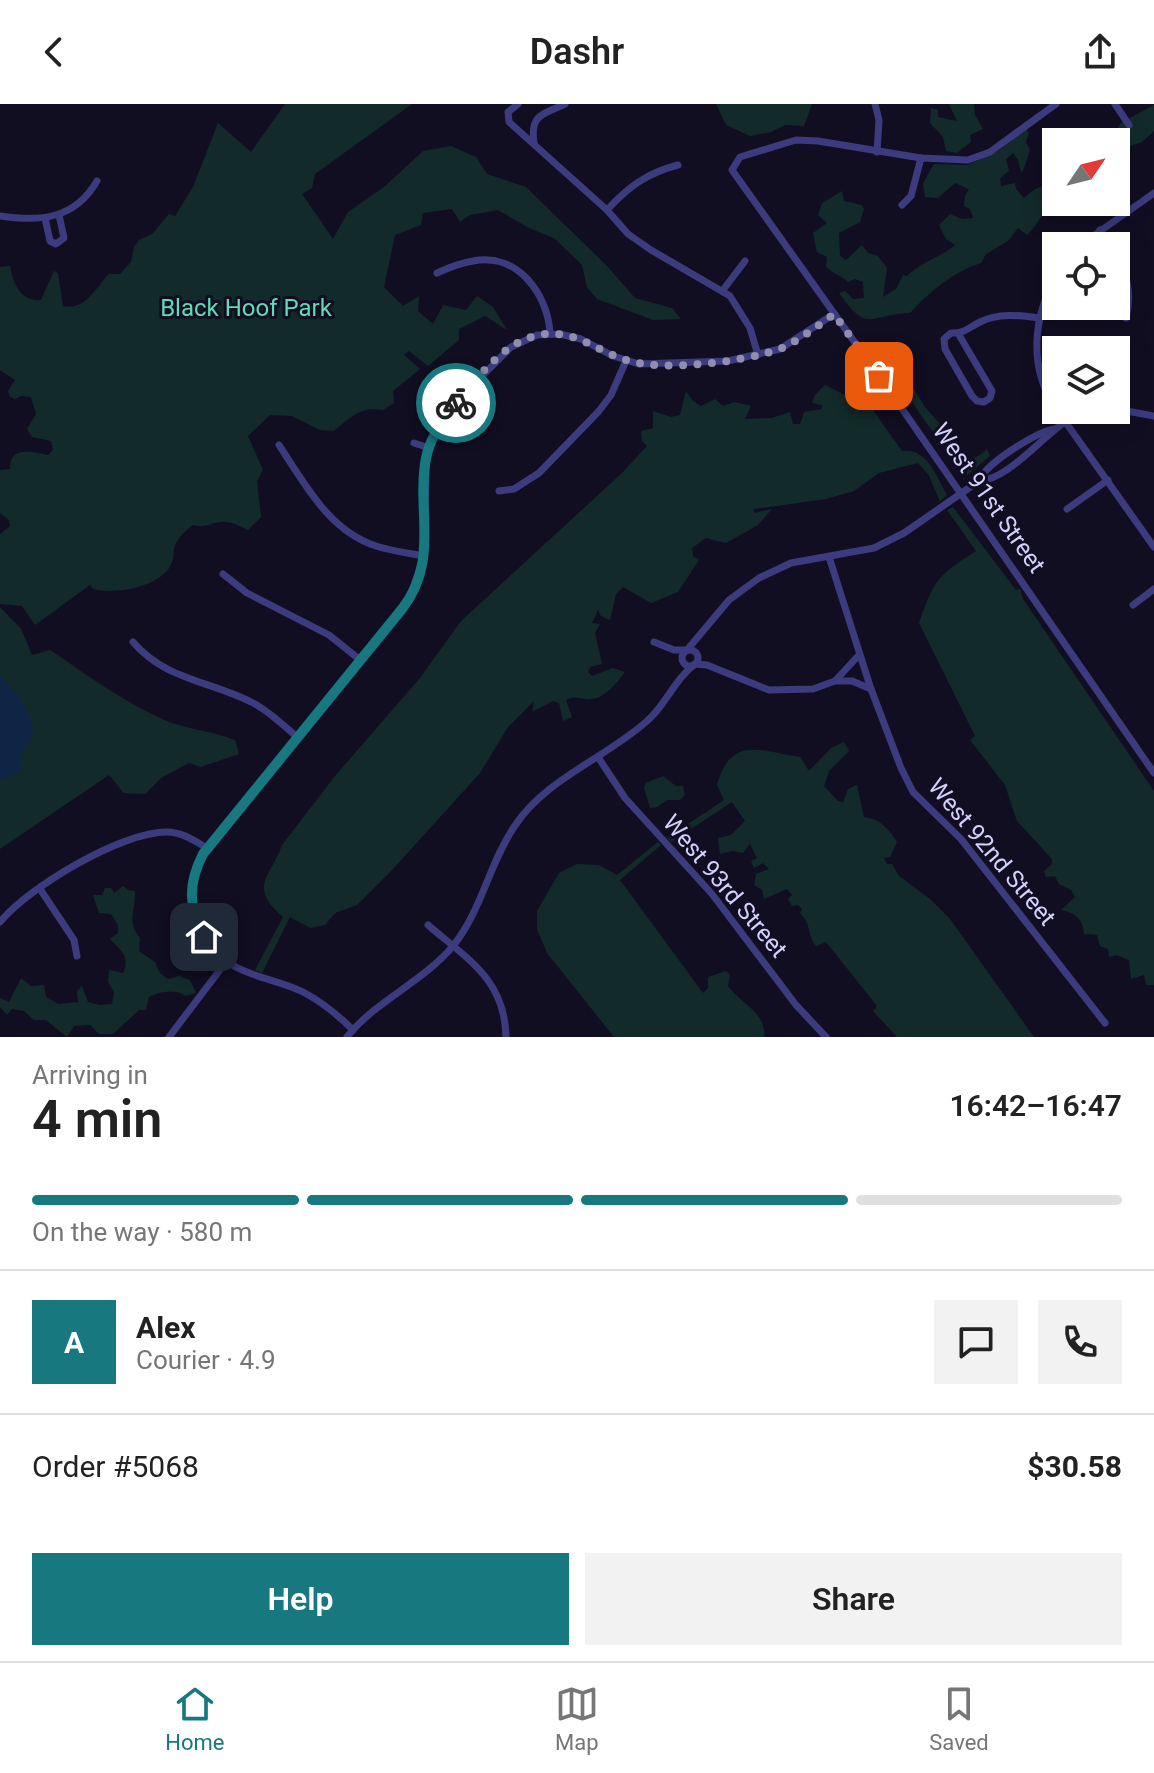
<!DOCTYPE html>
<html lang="en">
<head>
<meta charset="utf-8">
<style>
	body { margin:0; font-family:Roboto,sans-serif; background:#f2f2f2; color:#222; height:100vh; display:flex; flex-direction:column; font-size:30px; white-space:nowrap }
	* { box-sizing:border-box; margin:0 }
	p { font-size:26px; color:#767676 }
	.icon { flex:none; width:44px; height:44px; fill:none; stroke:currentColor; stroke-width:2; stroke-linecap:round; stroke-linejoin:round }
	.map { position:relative; height:933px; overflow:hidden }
	.drawer { display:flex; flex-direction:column; background:#fff; flex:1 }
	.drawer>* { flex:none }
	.needle { width:52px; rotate:55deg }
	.tools { position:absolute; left:1042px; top:24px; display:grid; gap:16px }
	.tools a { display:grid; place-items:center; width:88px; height:88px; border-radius:0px; background:#fff; box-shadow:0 4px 20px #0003; font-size:40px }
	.pin { position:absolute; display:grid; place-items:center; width:68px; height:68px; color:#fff; margin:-34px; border-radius:16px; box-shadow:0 4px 12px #0006 }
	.courier { position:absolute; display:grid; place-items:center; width:80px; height:80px; margin:-40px; border:6px solid #17787f; border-radius:50%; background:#fff; color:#222; box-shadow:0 2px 10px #0007 }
	.headline em { font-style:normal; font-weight:600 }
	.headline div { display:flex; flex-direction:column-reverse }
	.headline { display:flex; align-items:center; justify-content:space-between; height:136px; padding:0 32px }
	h1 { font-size:52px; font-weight:600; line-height:60px }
	.bar { display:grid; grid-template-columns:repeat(4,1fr); gap:12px 8px; align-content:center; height:96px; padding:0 32px }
	.bar i { height:10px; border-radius:6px; background:#e0e0e0 }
	.bar .current { background:#17787f }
	.bar p { grid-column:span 4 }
	.line { display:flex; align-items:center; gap:20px; padding:0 32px; border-top:2px solid #e0e0e0 }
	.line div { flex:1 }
	.round { display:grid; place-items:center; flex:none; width:84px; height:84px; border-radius:0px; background:#f2f2f2 }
	.action { display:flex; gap:16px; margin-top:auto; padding:16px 32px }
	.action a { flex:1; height:92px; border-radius:0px; background:#17787f; color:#fff; font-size:32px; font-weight:600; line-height:92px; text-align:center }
	.action a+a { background:#f2f2f2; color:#222 }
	header { display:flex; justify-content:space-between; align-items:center; height:104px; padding:0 32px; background:#fff; font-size:36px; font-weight:600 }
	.dock { display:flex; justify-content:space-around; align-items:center; height:112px; border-top:2px solid #e0e0e0; background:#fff; font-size:22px; color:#767676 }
	.dock a { display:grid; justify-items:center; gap:4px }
	.dock .current { color:#17787f }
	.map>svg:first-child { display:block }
</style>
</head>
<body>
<header><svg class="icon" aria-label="back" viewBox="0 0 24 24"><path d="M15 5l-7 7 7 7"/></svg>Dashr<svg class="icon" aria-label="share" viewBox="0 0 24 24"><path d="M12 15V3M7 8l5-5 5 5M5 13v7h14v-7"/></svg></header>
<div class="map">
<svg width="1154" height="933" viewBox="0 0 1154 933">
	<rect width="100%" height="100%" fill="#110e22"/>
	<g fill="#122b2a">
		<path d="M285,0H412L315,70L312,84L302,90L333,135L348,108L384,83L423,47L451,42L476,53L487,70L526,83L607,162L635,194L672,204L681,215L653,216L597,195L587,183L582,161L554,134L529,124L498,106L470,111L460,118L452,105L423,109L421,121L395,131L384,183L403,202L419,192L418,207L433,220L443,201L466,206L477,192L493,203L507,226L485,212L459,225V236L428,262L409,247L404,251L420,265L393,287L394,299L383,306C360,302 351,313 334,327L320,326L292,312L270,311L248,332L263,366L257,377L261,413L248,426C239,422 230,417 221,418C208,419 208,424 193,421C184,428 177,434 174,445C173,449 174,454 172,458C164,483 114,491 93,485L90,481L35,521L22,502L0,500V430L10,422L9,416L0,409V366L10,365C10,341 32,348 48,351L53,346L51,337L32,333L27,325L36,310L31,293L21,292L15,295L10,293L8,287L15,276L0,266V163L10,162C13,179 20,198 41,196L54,167L58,169L63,202C86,207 95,184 109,170H120L131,158L134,143L139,136L152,130L169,110L175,112L193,83L218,19L251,48Z"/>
		<path d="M716,0H812L804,22L785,21L771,28L750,32L726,21Z"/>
		<path d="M949,0H974L975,11L983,25L970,31L971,38L957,49L946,47L943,33L930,19L931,4L938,6V13L957,17Z"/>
		<path d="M1154,1V27L1142,38L1128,43L1126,51L1116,57V38H1099L1111,33L1121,19Z"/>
		<path d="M1026,25L1029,29L1026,38L1030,46L1023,67L1021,68L1018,56L1013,49L1006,55L1009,67L1000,74L1001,82L1015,79L1016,85L1024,94L1035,85L1052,79L1056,68V95C1042,106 1039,121 1027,131L1018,124L1008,137L986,150L981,159C953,168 930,187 910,209C868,210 869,231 839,189L845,187L853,195L864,194L863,178L855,175L848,178C841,171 833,170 826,163L827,153L817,148L813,129L827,119L818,111L822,99L842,87L844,97L862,101L864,105L860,118L839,129L840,152L846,156L862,141L868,149L878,152L887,164L883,193L896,185L903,171L907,172C920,158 940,154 955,141L946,135L939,121L950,110L962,115L973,114L970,105L964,102L965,92L969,85L955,79L938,94L925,93L923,79L934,60L968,61L1000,46Z"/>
		<path d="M879,242L888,246L890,252L894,253L925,303L958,341L959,351C970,357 978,354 987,345L990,352L967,371L927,320L879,249Z"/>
		<path d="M825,281L847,292L853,287L868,299L902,347C927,343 936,372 947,391L940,397L928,370L918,359L879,369L854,387L826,395L754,405V409L772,405L758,421L726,439L706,434L692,444L693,452L699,456L678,488L651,499L623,483L616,490L610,516L601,512L598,506L592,519L600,520L595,529L602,560L590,563L588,568L592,572L613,564L625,568C615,581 603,597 586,595C577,594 574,592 566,596L572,613L563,617L559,599L553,597L532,608L534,597L508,623L480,669L393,765L357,801L335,809L325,821L310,824L290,813L262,869L255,866L283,813C247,782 271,773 282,741L335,672L420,574L461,517L622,369L647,342L642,337L641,327L653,324V307L671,313L680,311L686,287L693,297L701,302L715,295L723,302L734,298L751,302L745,315L772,314L790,308L793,320H800L804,308L822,305V301L812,299L815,291Z"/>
		<path d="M953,403L1016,486L1020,485L1023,495L1154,687V881H1146L1144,871L1131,875L1129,856L1116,851L1109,853L1108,845L1100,842L1097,831L1084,830C1083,815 1076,809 1061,806L1075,793L1071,786L1059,780L1055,772L1046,773L1044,767L1052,760V755L1017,717L1005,681L970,636L975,632L919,519C934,476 937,472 976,447L947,406Z"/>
		<path d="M0,503L21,525L32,551L50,546C86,570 122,597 162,615C185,625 212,627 235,636L239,650L201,663L189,659L161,674L145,690L124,689L109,671L0,745Z"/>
		<path d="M844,638L849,647L829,667L824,682L838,697L843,698L848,685L857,681L864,713C880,715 888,724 897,738L890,753L884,754L887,760H892L899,772L930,795L950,815L1034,933H897L873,907L877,902L826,838L816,842C807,831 812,821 800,809L802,805L798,801L792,802L788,795L792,791L787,785L764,795L762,786L754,781L756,770L769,765L763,759L754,764L751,757L757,754L750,740L743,749L733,747L720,750L718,734L731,731L745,717L732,698L671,738L667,734L724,696L717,681C731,631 759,647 800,653L809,667L831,644Z"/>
		<path d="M663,672L676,682H683L685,691L680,696H667L657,703L650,704L644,684L646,679Z"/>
		<path d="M658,738L661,741L620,776L703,889L708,884V873L726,867L730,871L728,882C740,899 767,909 764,933H614L547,849L537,825V807L559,769L577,760L599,761L617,771Z"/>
		<path d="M123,782L128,786L135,787C136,806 126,817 140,834L139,847L155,858L160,869L168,875L179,872L190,876L196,889L186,892C175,885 160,887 149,893L146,906H139L113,930H99L90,921L74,922L67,933L46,916H34L24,907L12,905L7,911L0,903V894L9,898L21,874L31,882L44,881L46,893L58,900L78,898L77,887L82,882L88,898L100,901L112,900L114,888L108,878L109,866L123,869C131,852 120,846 110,835L118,829V821L111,810L99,809L93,791H102L105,784H111L114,789Z"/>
	</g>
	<path fill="#0f2545" d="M0,571C12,584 38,612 32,632C30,638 24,643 22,649C21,656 23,661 20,668L0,675Z"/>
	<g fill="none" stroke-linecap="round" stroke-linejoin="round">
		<g stroke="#3c3b7f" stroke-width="7">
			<path d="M518,0L508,8L509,18L607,106L628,130L651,146L730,192L750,224L758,251"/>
			<path d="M875,0L879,16L877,48"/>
			<path d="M1056,0L990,48L968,56L921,54L818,37L796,36L740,53L732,66L905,309L1154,669"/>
			<path d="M1115,0L1129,21"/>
			<path d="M534,39C530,10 542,11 565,0"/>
			<path d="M902,101L911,92L921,54"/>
			<path d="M607,106C628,83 647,69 678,61"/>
			<path d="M0,112C41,118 75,115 97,77"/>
			<path d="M45,114L50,137L56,140L64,134L59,111"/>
			<path d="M1100,126L1110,142"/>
			<path d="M1079,142L1154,89"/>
			<path d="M1116,152C1128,172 1132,191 1126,214"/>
			<path d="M437,169C448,164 460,159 473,157C517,148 548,190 550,229"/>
			<path d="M1056,172C1033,214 1028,263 1056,305"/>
			<path d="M723,186L745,157"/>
			<path d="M959,231L992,287L990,294L984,298L977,297L972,292L945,245L944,235L951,229C963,230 968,224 980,218C998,209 1019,211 1038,214"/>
			<path d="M1116,305L1154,312"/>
			<path d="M1057,306L1154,443"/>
			<path d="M414,339L429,344"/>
			<path d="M279,341C305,380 329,427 376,442C391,447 408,449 424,452"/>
			<path d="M979,377C986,359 1035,329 1054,325"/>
			<path d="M499,387L514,385L539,369L599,307L611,291L626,257"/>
			<path d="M1067,405L1108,376"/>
			<path d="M829,453L871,585L901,664L913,688L961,735L1105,919"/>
			<path d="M223,470L247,489L329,531L359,555"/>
			<path d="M1133,501L1154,485"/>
			<path d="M133,538C165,576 211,577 253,599C269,607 283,621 297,633"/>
			<path d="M654,538L674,546H686"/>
			<circle cx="690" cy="554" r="8"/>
			<path d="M687,546L729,496L759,474L791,459L874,444L904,429L979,377C1013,376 1053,316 1087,306"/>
			<path d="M695,560L707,561L769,586L813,585L835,577H852L871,585"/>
			<path d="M835,577L859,551"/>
			<path d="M598,653L625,694L712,790L796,901L826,933"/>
			<path d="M40,785L74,836L77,852"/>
			<path d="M0,818C29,783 121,728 167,728C182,728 195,737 207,744"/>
			<path d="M428,821C467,855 505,875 506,933"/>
			<path d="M353,926C338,911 322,898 303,888C281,877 255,874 234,862C192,839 182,790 203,750L409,496L424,452L426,363L429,344L442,318L454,300L511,243L537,231L560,230L581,235L613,252L639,260L728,257L780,245L834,210"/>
			<path d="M169,933L226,858"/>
			<path d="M347,933C374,898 423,878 453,842C482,806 489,760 514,723C545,675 606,654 647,617C666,601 674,576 694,561"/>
		</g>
	</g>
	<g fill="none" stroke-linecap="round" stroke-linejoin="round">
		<path stroke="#908db0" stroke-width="8" stroke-dasharray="0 14.4" d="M456,299C479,273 503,238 539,231C573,224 596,247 626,256C661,268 742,258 777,246C798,238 816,223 834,210L879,272"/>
		<path stroke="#17787f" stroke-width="10" d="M204,833C188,804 188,779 203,750L402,505C440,456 416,407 426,354C430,334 443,315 456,299"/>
	</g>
	<g text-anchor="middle" stroke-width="6" stroke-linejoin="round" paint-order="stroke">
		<g font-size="24" fill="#5fdbb8" stroke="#110e22">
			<text x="246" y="212">Black Hoof Park</text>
		</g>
		<g font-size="24" fill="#d4d1fd" stroke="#110e22">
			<text transform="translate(989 394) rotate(55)" y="8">West 91st Street</text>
			<text transform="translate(992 748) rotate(50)" y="8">West 92nd Street</text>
			<text transform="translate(725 782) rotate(50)" y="8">West 93rd Street</text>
		</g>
	</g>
</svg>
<div class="tools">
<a><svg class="needle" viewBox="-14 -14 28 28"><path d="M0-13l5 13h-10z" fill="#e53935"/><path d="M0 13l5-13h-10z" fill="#767676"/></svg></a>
<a><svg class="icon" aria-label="locate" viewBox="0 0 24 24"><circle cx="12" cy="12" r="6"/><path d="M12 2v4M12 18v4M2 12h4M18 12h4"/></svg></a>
<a><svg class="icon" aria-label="layers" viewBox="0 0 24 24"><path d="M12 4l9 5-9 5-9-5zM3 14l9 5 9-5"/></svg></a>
</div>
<div class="pin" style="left:879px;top:272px;background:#ea580c"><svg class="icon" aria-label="bag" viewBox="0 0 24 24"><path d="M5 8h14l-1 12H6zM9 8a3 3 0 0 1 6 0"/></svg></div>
<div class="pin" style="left:204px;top:833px;background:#1f2937"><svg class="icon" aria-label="home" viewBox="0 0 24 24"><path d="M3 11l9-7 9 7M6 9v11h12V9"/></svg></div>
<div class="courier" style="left:456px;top:299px"><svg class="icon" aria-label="bike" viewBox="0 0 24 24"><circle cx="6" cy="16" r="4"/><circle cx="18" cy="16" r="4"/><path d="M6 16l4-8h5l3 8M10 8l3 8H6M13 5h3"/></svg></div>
</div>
<section class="drawer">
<div class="headline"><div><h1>4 min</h1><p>Arriving in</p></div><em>16:42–16:47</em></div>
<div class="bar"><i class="current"></i><i class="current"></i><i class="current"></i><i></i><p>On the way · 580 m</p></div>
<div class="line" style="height:144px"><b class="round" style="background:#17787f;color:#fff">A</b><div><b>Alex</b><p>Courier · 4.9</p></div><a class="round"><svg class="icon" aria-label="chat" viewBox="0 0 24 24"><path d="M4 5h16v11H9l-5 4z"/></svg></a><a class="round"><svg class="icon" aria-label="phone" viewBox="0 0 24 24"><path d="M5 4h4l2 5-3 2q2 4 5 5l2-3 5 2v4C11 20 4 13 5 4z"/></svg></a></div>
<div class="line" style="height:104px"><div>Order #5068</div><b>$30.58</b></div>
<div class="action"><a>Help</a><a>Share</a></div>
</section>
<nav class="dock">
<a class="current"><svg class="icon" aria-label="home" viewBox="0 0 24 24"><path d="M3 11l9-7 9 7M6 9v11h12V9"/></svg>Home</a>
<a><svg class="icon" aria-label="map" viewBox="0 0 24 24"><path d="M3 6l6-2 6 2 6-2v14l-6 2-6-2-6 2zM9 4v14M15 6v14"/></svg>Map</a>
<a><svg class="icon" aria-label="saved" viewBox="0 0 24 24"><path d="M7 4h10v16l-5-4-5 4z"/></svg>Saved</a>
</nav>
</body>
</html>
